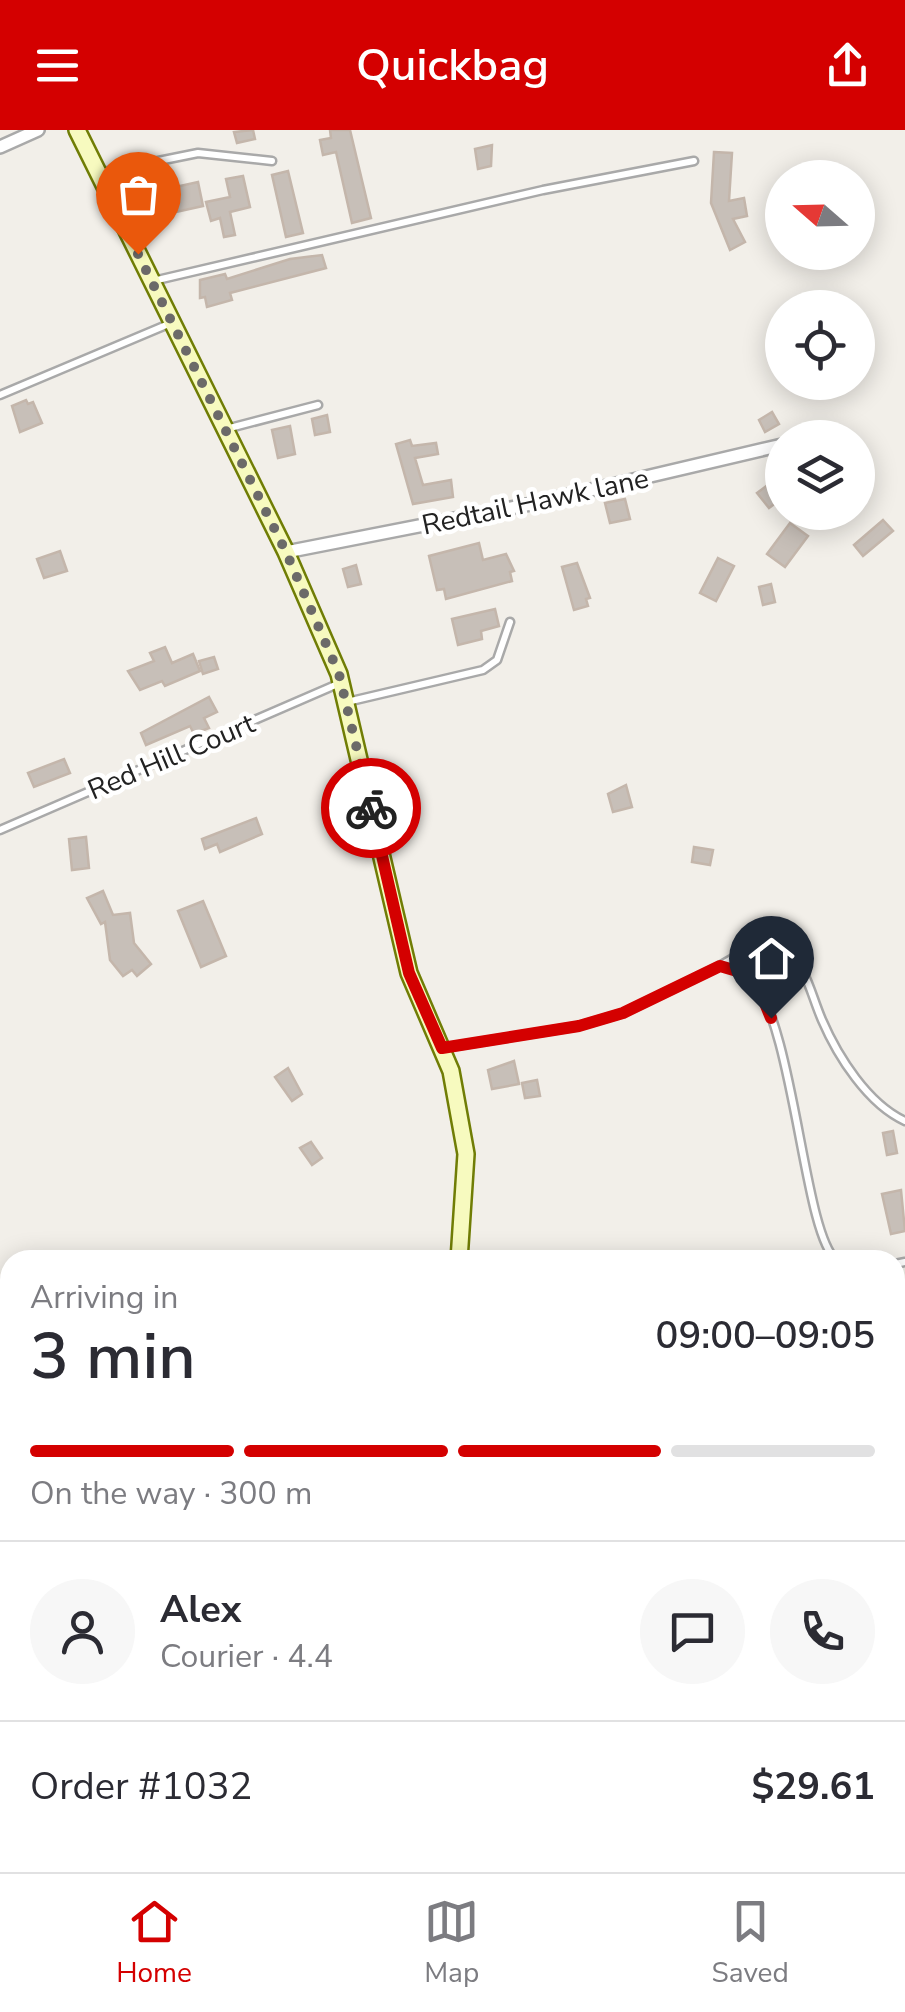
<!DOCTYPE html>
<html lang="en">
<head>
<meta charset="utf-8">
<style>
	body { margin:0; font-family:"Nunito Sans",sans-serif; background:#f7f7f7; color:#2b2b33; height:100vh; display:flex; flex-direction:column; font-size:38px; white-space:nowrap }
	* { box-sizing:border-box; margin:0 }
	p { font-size:32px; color:#7c7c81 }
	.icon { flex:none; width:55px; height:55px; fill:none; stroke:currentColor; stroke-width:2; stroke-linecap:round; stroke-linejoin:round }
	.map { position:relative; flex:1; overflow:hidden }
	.drawer { position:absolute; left:0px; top:1120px; width:905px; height:622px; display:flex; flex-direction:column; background:#fff; border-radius:30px 30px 0 0; box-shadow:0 5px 25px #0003 }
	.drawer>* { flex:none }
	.needle { width:65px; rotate:290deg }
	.fabs { position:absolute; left:765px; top:30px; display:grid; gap:20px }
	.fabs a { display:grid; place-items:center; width:110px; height:110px; border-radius:50%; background:#fff; box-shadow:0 5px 25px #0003; font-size:50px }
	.pin { position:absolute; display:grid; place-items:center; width:85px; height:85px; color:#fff; margin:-102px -42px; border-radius:50% 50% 50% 0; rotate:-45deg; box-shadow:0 0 10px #0007 }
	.pin .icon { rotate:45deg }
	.courier { position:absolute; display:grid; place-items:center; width:100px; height:100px; margin:-50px; border:8px solid #d40000; border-radius:50%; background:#fff; color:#222; box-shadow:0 2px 12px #0007 }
	.head em { font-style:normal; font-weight:600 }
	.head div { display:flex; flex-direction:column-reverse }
	.head { display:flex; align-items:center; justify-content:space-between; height:170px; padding:0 30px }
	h1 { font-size:65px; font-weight:600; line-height:75px }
	.bar { display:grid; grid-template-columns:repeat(4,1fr); gap:15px 10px; align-content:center; height:120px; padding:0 30px }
	.bar i { height:12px; border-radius:8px; background:#e1e1e2 }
	.bar .current { background:#d40000 }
	.bar p { grid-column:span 4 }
	.line { display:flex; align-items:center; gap:25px; padding:0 30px; border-top:2px solid #e1e1e2 }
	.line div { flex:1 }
	.round { display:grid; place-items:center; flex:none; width:105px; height:105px; border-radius:52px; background:#f7f7f7 }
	header { display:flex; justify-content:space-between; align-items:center; height:130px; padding:0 30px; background:#d40000; color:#fff; font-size:45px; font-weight:600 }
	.dock { display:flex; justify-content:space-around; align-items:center; height:140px; border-top:2px solid #e1e1e2; background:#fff; font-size:28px; color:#7c7c81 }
	.dock a { display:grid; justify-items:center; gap:5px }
	.dock .current { color:#d40000 }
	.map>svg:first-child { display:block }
</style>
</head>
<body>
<header><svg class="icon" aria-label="menu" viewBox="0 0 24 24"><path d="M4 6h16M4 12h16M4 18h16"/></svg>Quickbag<svg class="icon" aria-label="share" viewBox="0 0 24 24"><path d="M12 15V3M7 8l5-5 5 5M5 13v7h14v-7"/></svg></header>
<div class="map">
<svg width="905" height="1742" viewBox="0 0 905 1742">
	<rect width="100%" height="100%" fill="#f2efe9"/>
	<g fill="#c7bfb8" stroke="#c4b6ab" stroke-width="2.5">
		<path d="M253,0L255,9L237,13L234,2Z"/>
		<path d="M330,0H350L371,88L352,93L336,22L323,25L320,10L331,8Z"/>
		<path d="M492,15L491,36L478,39L475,19Z"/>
		<path d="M714,22L732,23L729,71L744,68L747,86L733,89L745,112L730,120L711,73Z"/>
		<path d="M288,41L303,103L286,107L272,45Z"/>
		<path d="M243,46L250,77L230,82L235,105L224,107L220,88L211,91L206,72L230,67L226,49Z"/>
		<path d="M198,52L203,76L167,84L162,60Z"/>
		<path d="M322,125L326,138L230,163L232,170L207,177L205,167L200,168V150L225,144L227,149L290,129Z"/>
		<path d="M26,270L28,274L33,272L42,293L20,302L12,276Z"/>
		<path d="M772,282L779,294L765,302L759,290Z"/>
		<path d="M327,285L330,302L315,305L312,289Z"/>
		<path d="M290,296L295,324L278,328L272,300Z"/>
		<path d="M410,310L412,316L436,313L438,324L415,328L423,355L451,350L453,367L413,374L396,314Z"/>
		<path d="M769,354L781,369L769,378L757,363Z"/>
		<path d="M625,369L630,389L610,393L605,373Z"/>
		<path d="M883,390L893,401L863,426L854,415Z"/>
		<path d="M790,393L808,406L785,437L767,424Z"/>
		<path d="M479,413L483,430L506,424L514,441L510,442L512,451L446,469L444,459L437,460L429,426Z"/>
		<path d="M60,421L67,441L44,448L37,429Z"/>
		<path d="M718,428L734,436L716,471L700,463Z"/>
		<path d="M577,433L590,468L586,469L588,476L574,480L562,437Z"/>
		<path d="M356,435L361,454L348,457L343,439Z"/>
		<path d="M771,454L775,472L763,475L759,457Z"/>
		<path d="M495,479L499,496L481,501L482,509L458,515L452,489Z"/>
		<path d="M165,517L172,533L193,524L200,541L165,556L162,551L140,560L128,541L154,531L150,523Z"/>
		<path d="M214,527L218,539L203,544L199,531Z"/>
		<path d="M209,567L217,582L204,588L209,598L194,604L190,596L146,615L141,603Z"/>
		<path d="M64,629L70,643L34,657L28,643Z"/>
		<path d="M626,655L632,677L613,682L608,664Z"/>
		<path d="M256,688L262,704L220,722L217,714L205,719L202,709Z"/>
		<path d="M86,707L89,738L72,740L69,709Z"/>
		<path d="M694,717L713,720L710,735L692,732Z"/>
		<path d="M103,761L113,785L130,783L134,813L151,834L137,846L132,840L123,846L110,830L105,792L101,794L87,768Z"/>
		<path d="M203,771L226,826L201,837L178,781Z"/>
		<path d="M514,931L519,954L492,959L488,940Z"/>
		<path d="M288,938L302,964L292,971L275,947Z"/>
		<path d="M537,950L540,966L525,968L522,953Z"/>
		<path d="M893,1001L897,1023L887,1025L883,1003Z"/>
		<path d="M311,1012L322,1028L312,1035L300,1018Z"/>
		<path d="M901,1060L905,1101L891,1104L882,1064Z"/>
	</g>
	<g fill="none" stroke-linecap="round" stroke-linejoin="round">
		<g stroke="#a9a9a9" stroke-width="11">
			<g id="service">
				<path d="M99,43L198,23L272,31"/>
				<path d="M153,151L543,60L694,31"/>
				<path d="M0,265L171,193"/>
				<path d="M226,299L318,275"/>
				<path d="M347,572L483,540L497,530L510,492"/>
				<path d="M0,700L340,553"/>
				<path d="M721,835L754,816H783C807,837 810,862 822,890C838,927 868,974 905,991"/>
				<path d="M443,918L579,896L623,883L720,836L750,843C796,902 803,1101 836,1130"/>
				<path d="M895,1134L905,1132"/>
				<path d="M623,1742L634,1732"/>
			</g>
		</g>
		<g stroke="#a9a9a9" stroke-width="16">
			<g id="minor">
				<path d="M0,17L38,0"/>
				<path d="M815,308L836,303"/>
				<path d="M286,422L531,374L782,315"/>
				<path d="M0,1508L10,1487"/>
			</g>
		</g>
		<g stroke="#707d05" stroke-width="20">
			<g id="secondary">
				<path d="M77,0L286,422L339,544L409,843L451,941L466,1024L459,1130"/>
				<path d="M730,1732L741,1742"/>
			</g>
		</g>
		<use href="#service" stroke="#fff" stroke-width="6"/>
		<use href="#minor" stroke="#fff" stroke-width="11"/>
		<use href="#secondary" stroke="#f7fabf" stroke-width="15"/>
	</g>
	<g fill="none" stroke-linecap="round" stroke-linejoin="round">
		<path stroke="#6b6a68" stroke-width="10" stroke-dasharray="0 18" d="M138,124L286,422L339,544L371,678"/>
		<path stroke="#d40000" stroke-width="12" d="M371,678L409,843L442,918L579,896L623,883L720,836L754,846L771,888"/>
	</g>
	<g text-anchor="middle" stroke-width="9" stroke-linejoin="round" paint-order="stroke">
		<g font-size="28" fill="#222" stroke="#fff">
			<text transform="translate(535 371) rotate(-12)" y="10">Redtail Hawk lane</text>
			<text transform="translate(171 626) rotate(-23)" y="10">Red Hill Court</text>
		</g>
	</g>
</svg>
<div class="fabs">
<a><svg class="needle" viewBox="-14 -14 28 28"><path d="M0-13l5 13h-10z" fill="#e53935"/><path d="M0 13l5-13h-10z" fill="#7c7c81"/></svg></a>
<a><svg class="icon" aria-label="locate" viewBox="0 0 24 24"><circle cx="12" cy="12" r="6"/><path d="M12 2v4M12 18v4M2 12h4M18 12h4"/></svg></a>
<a><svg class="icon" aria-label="layers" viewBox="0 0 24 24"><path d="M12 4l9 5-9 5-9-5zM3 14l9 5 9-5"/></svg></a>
</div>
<div class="pin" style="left:138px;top:124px;background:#ea580c"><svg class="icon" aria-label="bag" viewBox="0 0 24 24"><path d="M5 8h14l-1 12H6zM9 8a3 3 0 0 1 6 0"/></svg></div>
<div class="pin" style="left:771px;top:888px;background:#1f2937"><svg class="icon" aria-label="home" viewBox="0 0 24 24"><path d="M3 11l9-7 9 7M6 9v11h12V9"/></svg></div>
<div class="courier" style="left:371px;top:678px"><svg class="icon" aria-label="bike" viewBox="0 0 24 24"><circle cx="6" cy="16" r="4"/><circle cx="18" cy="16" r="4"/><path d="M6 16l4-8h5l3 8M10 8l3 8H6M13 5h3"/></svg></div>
<section class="drawer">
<div class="head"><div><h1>3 min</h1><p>Arriving in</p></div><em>09:00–09:05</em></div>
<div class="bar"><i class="current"></i><i class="current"></i><i class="current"></i><i></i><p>On the way · 300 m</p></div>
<div class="line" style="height:180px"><a class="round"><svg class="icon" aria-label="person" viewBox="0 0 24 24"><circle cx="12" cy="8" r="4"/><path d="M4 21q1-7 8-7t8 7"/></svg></a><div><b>Alex</b><p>Courier · 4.4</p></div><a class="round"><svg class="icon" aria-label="chat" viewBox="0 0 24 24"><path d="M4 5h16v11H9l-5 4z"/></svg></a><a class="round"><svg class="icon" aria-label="phone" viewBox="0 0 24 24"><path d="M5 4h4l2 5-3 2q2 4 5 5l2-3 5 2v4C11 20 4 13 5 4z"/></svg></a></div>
<div class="line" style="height:130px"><div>Order #1032</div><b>$29.61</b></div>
</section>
</div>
<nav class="dock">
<a class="current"><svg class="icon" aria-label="home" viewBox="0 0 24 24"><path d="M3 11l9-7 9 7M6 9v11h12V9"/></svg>Home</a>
<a><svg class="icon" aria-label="map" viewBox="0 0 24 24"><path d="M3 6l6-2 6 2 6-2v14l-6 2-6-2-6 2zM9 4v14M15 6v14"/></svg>Map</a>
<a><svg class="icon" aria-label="saved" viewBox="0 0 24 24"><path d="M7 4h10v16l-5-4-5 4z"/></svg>Saved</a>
</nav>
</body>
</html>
